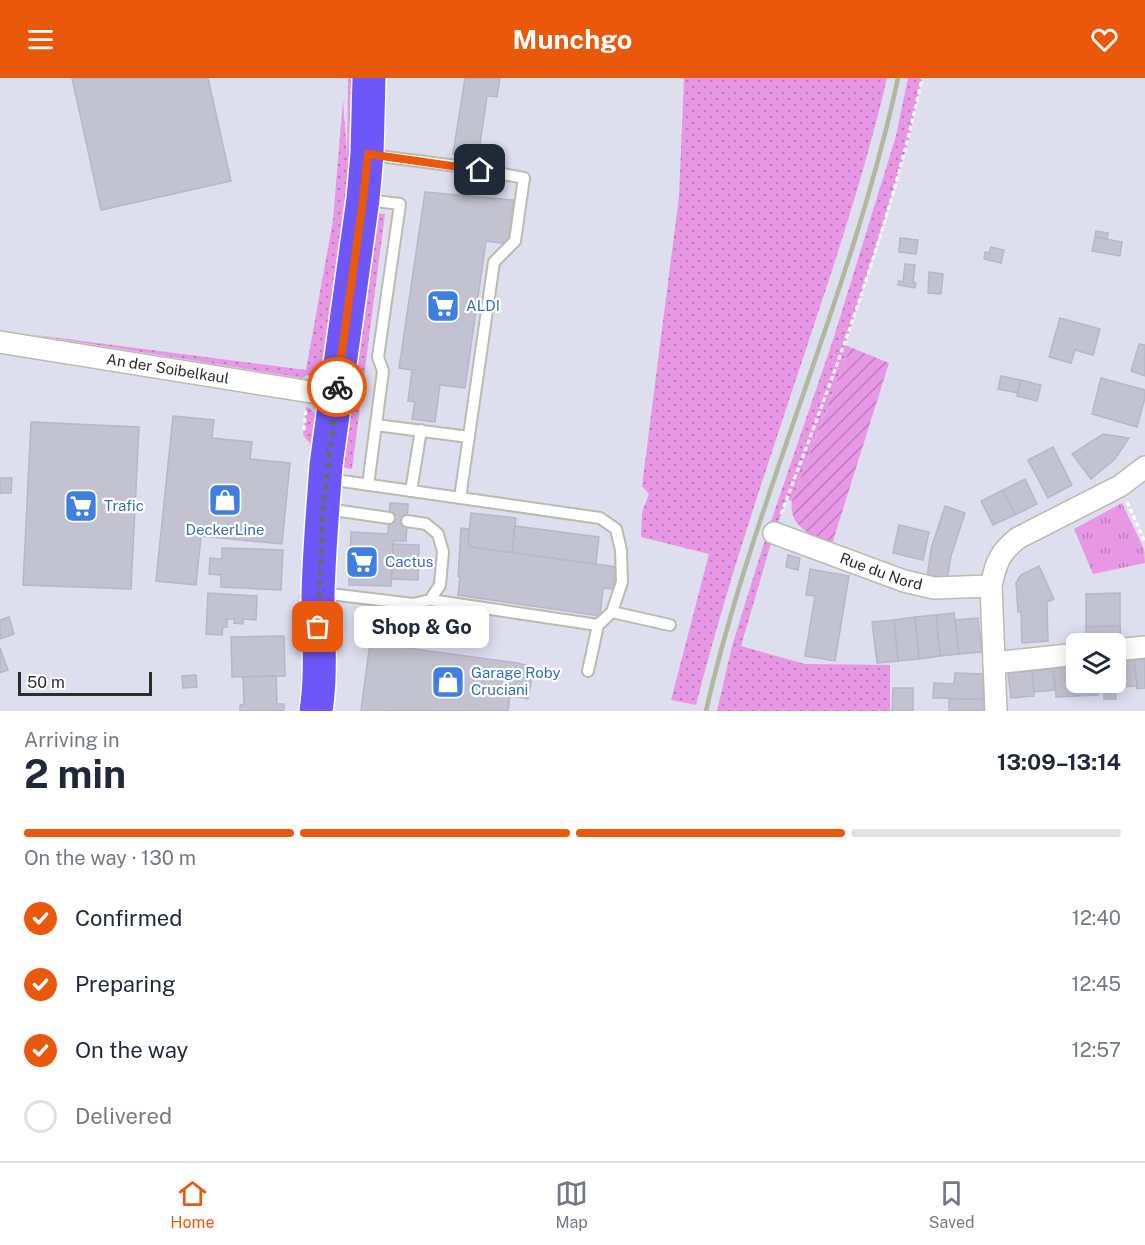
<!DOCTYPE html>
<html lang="en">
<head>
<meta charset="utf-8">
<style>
	body { margin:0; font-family:"Public Sans",sans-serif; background:#f2f2f3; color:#1f2937; height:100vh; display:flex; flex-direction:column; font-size:22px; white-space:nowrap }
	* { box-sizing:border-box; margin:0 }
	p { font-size:20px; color:#747a83 }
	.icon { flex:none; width:33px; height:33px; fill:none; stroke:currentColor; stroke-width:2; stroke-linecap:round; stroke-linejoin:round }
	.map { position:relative; height:633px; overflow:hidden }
	.details { display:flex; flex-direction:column; background:#fff; flex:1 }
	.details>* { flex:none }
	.tools { position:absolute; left:1066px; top:555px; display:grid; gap:12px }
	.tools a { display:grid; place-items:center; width:60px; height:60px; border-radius:9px; background:#fff; box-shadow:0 3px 15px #0003; font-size:30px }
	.scale { position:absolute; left:18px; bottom:15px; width:134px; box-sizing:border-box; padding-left:6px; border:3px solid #2c2c2c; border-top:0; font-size:16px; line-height:21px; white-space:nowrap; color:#2c2c2c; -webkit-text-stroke:4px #fff; paint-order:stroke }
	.pin { position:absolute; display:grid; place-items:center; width:51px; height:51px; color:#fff; margin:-26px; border-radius:12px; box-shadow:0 3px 9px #0006 }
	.courier { position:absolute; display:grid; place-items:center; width:60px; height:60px; margin:-30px; border:4px solid #ea580c; border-radius:50%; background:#fff; color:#222; box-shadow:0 2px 8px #0007 }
	.bubble { position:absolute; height:42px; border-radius:9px; background:#fff; box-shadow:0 3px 15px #0003; font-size:20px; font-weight:700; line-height:42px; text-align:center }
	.overview em { font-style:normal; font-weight:700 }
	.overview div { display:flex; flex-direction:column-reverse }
	.overview { display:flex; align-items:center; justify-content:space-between; height:102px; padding:0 24px }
	h1 { font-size:39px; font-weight:700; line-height:45px }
	.bar { display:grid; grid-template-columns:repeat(4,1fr); gap:9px 6px; align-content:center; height:72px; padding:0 24px }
	.bar i { height:8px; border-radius:4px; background:#e0e1e3 }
	.bar .current { background:#ea580c }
	.bar p { grid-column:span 4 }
	ol { padding:0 24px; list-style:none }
	li { display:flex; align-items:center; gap:18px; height:66px }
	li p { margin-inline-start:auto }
	li .icon { padding:6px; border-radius:50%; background:#ea580c; color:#fff; stroke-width:4 }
	li:last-child { color:#747a83 }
	li i { width:33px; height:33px; border:3px solid #e0e1e3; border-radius:50% }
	header { display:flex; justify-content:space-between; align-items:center; height:78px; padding:0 24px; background:#ea580c; color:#fff; font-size:27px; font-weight:700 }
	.tabs { display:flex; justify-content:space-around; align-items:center; height:84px; border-top:2px solid #e0e1e3; background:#fff; font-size:16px; color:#747a83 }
	.tabs a { display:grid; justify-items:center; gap:3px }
	.tabs .current { color:#ea580c }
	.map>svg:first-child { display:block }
</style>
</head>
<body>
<header><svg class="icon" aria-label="menu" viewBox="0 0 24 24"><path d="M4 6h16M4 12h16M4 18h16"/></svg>Munchgo<svg class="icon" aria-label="heart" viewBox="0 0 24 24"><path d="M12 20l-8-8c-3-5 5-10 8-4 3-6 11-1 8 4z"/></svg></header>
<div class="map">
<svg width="1145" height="633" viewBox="0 0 1145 633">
	<defs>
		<pattern id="grass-dots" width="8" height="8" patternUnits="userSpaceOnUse" patternTransform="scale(1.5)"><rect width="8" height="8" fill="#e897e5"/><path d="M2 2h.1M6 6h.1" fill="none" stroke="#bc7bba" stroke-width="1.8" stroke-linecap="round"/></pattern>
		<pattern id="park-tufts" width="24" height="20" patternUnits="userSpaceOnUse" patternTransform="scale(1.5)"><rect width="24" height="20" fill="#e897e5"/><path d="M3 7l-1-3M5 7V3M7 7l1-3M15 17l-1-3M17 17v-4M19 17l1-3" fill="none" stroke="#bc7bba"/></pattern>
		<pattern id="garden-furrows" width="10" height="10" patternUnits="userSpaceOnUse" patternTransform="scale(1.5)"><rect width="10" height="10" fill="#e897e5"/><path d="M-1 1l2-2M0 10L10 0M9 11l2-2" fill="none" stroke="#bc7bba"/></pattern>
	</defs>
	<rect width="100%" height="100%" fill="#dddeee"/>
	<g fill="url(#grass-dots)">
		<path d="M348,0H353L356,86L326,286L317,299L307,297L302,300L28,256L306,292L333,142L343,22L347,76Z"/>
		<path d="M684,0H887C867,86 840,169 812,253C771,377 728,501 696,627L671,622L709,476L641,459L642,434L649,416L642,408L679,118Z"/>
		<path d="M908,0H922L909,62L845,267L850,269L792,423L787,421L774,455L741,568L805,586L890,587V633H717L732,568L768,452L833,262L896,58Z"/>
		<path d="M375,135L385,136L352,391L341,389Z"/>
		<path d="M306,329L310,330L316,338L312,368L303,357Z"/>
	</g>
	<path fill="url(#park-tufts)" d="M1122,425L1144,471L1145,485L1093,496L1074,451Z"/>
	<path fill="url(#garden-furrows)" d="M850,269L889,285L831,469C812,456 788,449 792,423Z"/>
	<g fill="#c2c2d0" stroke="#b7b6ca" stroke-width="1.5">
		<path d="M72,0H208L231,103L101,132Z"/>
		<path d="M465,0H500L497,19L487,18L478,80L453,76Z"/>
		<path d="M425,114L514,122L508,166L486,163L465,310L440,307L435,344L412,341L415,324L408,323L412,292L399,290Z"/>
		<path d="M1096,153L1108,155L1107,161L1095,159Z"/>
		<path d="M1095,159L1122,164L1120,178L1092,173Z"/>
		<path d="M900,160L918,162L916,176L899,174Z"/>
		<path d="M991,169L1004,172L1001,185L984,181L985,174L989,175Z"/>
		<path d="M905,186L915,187L913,204L916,205L915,210L898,207L899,203L903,204Z"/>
		<path d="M929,194L943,196L941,216L928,215Z"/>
		<path d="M1060,240L1100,251L1093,277L1075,272L1071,285L1049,279Z"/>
		<path d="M1139,266L1145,267V298L1131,293Z"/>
		<path d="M1001,298L1021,302L1018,315L998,311Z"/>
		<path d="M1101,300L1145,312V320L1137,349L1092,336Z"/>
		<path d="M1021,302L1041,307L1037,323L1017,318Z"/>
		<path d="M173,338L214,342L212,360L252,364L250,381L290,385L282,466L201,458L196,507L156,503Z"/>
		<path d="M31,344L139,349L131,511L23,507Z"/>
		<path d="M1103,356L1129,360L1115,381L1091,401L1072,376Z"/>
		<path d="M1053,369L1072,407L1048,420L1028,382Z"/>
		<path d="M0,400H12L11,415H0Z"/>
		<path d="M1025,401L1037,426L1015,437L1003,412Z"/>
		<path d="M1003,412L1015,437L993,447L981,423Z"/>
		<path d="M390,425L408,426L406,463H394L391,508L349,507L351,454L388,456Z"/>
		<path d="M945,428L965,435L951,478L947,502L927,500L931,471Z"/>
		<path d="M471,435L516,440L512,475L471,469L468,465Z"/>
		<path d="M899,447L929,454L923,482L893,475Z"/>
		<path d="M515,448L599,459L596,486L512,475Z"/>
		<path d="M461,450L469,451L468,465L471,469L616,489L613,511L603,510L600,538L458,517L460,499L458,498Z"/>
		<path d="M393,466L419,467L418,502L392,501Z"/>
		<path d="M222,470L283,472L281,512L221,509V497L209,496L210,480L222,481Z"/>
		<path d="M788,477L800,480L798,492L786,489Z"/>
		<path d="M1039,488L1054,521L1047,524L1048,563L1022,565L1021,534H1018L1016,505L1021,497Z"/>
		<path d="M810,491L849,498L835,583L805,578L815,518L806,517Z"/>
		<path d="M208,515L257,518L256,542L243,541V546L234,545L235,541H227V549H223L222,557L206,556Z"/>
		<path d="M1120,515V548L1086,549V516Z"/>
		<path d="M954,535L959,576L940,578L936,537Z"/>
		<path d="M936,537L940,578L919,581L915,539Z"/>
		<path d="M9,539L14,556L0,561V542Z"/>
		<path d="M915,539L919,581L898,583L894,542Z"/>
		<path d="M978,540L982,574L959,576L955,542Z"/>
		<path d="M894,542L898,583L877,585L872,544Z"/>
		<path d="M1120,548L1121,561L1109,562V566H1087L1086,549Z"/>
		<path d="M284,558L285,598L232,599L231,559Z"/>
		<path d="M370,565L517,585L534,589L528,621L510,618L508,633L361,632Z"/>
		<path d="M0,570L8,592L0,595Z"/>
		<path d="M1145,581V610L1137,611L1134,582Z"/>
		<path d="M1134,582L1137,608L1115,609L1116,584Z"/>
		<path d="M1077,589V604H1098V617L1074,618L1072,590Z"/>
		<path d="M1054,590H1072L1074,618L1056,619Z"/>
		<path d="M1052,591L1055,612L1034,614L1032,593Z"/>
		<path d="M1032,593L1034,618L1011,620L1008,595Z"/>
		<path d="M955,595L983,596V621L933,620L934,605L954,606Z"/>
		<path d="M196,597L197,609L183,610L182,598Z"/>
		<path d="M276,598L277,626H284V633H240V627L244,626L243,599Z"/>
		<path d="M1098,604H1115L1116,621H1104V611L1098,610Z"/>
		<path d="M893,610H913V633H892Z"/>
		<rect x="949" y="621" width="34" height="12"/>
	</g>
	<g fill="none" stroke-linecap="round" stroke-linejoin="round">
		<g stroke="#babcad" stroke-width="14">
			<g id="service">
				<path d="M371,77L480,91"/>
				<path d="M367,122L400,126L378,279L383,293L368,407"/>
				<path d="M376,347L469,359"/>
				<path d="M328,401L600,440L616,451L621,472L622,504L612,534L598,547"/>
				<path d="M411,413L421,352"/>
				<path d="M460,420L494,184L515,163L524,100L492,94"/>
				<path d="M327,431L389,440"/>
				<path d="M322,515L413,526L430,522L440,507L443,474L438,456L426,446L407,443"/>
				<path d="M430,522L598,547L588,593"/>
				<path d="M612,534L670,547"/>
			</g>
		</g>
		<g stroke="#babcad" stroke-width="24">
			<g id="minor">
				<path id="s1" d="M0,264L336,318"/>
				<path id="s2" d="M774,455L904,503L934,510L991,508"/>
				<path d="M1116,572L1145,569"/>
				<path d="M994,585L1077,576"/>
				<path d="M996,633L991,508C996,485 999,475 1018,460L1120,408L1145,389"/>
			</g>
		</g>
		<g stroke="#fff" stroke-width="36">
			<path id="primary" d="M316,633C322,595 318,555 318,517C319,473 323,430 326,387L363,121L367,76L369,0"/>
		</g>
		<g stroke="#fff" stroke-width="3" stroke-dasharray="4.5 3" stroke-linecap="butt">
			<path d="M304,352L306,331"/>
			<path d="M1127,424L1145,464"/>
			<path d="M781,436C835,294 890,150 922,0"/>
		</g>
		<use href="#service" stroke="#fff" stroke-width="10"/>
		<use href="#minor" stroke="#fff" stroke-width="21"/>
		<use href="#primary" stroke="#6e57f9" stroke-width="33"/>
		<path stroke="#b2b79f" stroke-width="4.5" d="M706,633C755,418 852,215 898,0"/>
	</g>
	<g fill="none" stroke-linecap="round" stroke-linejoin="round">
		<path stroke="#6a6a70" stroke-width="6" stroke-dasharray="0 10.8" d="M318,549L323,430L337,309"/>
		<path stroke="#ea580c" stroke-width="8" d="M337,309L363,122L368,76L480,92"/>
	</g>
	<defs>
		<g id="supermarket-square" transform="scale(1.725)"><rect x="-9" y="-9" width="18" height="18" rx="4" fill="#3f7fe0" stroke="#fff"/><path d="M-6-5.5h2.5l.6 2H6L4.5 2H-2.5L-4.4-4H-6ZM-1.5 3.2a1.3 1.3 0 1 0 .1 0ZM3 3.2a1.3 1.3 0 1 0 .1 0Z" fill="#fff"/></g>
		<g id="shop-square" transform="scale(1.725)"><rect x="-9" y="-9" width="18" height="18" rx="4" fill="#3f7fe0" stroke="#fff"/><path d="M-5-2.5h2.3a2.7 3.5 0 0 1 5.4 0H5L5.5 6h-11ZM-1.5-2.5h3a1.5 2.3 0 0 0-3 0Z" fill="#fff"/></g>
	</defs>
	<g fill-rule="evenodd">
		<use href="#supermarket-square" x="443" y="228"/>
		<use href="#shop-square" x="225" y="422"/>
		<use href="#supermarket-square" x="81" y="428"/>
		<use href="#supermarket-square" x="362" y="484"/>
		<use href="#shop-square" x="448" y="604"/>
	</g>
	<g text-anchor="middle" stroke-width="4.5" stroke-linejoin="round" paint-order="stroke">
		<g font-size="15" fill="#366cbe" stroke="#fff" text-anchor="start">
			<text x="466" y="233">ALDI</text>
			<text x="104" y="433">Trafic</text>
			<text x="225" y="457" text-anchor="middle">DeckerLine</text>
			<text x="385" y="489">Cactus</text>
			<text x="471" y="600">Garage Roby<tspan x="471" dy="17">Cruciani</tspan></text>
		</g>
		<g font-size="15" fill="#2c2c2c" stroke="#fff">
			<text dy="5" stroke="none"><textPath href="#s1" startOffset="170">An der Soibelkaul</textPath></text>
			<text dy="5" stroke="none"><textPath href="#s2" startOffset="114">Rue du Nord</textPath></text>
		</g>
	</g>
</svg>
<div class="tools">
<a><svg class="icon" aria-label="layers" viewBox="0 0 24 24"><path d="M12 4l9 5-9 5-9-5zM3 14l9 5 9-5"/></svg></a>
</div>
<div class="scale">50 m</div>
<div class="pin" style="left:318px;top:549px;background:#ea580c"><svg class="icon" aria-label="bag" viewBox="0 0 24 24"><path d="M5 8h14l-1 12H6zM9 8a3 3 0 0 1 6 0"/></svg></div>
<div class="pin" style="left:480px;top:92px;background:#1f2937"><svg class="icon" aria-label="home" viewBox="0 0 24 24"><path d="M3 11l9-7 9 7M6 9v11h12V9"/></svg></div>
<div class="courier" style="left:337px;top:309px"><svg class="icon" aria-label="bike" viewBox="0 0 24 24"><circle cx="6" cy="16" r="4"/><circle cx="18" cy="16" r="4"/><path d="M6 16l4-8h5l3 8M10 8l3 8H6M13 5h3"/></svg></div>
<div class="bubble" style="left:354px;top:528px;width:135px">Shop &amp; Go</div>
</div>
<section class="details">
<div class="overview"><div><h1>2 min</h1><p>Arriving in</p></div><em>13:09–13:14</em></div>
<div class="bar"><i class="current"></i><i class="current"></i><i class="current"></i><i></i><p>On the way · 130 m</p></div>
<ol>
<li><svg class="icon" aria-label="check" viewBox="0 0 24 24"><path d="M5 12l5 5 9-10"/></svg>Confirmed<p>12:40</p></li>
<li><svg class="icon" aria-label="check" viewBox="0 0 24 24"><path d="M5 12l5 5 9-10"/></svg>Preparing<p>12:45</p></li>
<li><svg class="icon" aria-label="check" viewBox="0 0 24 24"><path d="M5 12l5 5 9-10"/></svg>On the way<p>12:57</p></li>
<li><i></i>Delivered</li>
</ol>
</section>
<nav class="tabs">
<a class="current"><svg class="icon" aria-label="home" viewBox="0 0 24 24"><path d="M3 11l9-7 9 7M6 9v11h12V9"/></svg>Home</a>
<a><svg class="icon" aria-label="map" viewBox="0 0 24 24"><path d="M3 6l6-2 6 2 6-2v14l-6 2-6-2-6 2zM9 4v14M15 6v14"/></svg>Map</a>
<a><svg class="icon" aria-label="saved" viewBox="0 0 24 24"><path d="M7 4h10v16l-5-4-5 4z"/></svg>Saved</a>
</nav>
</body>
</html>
